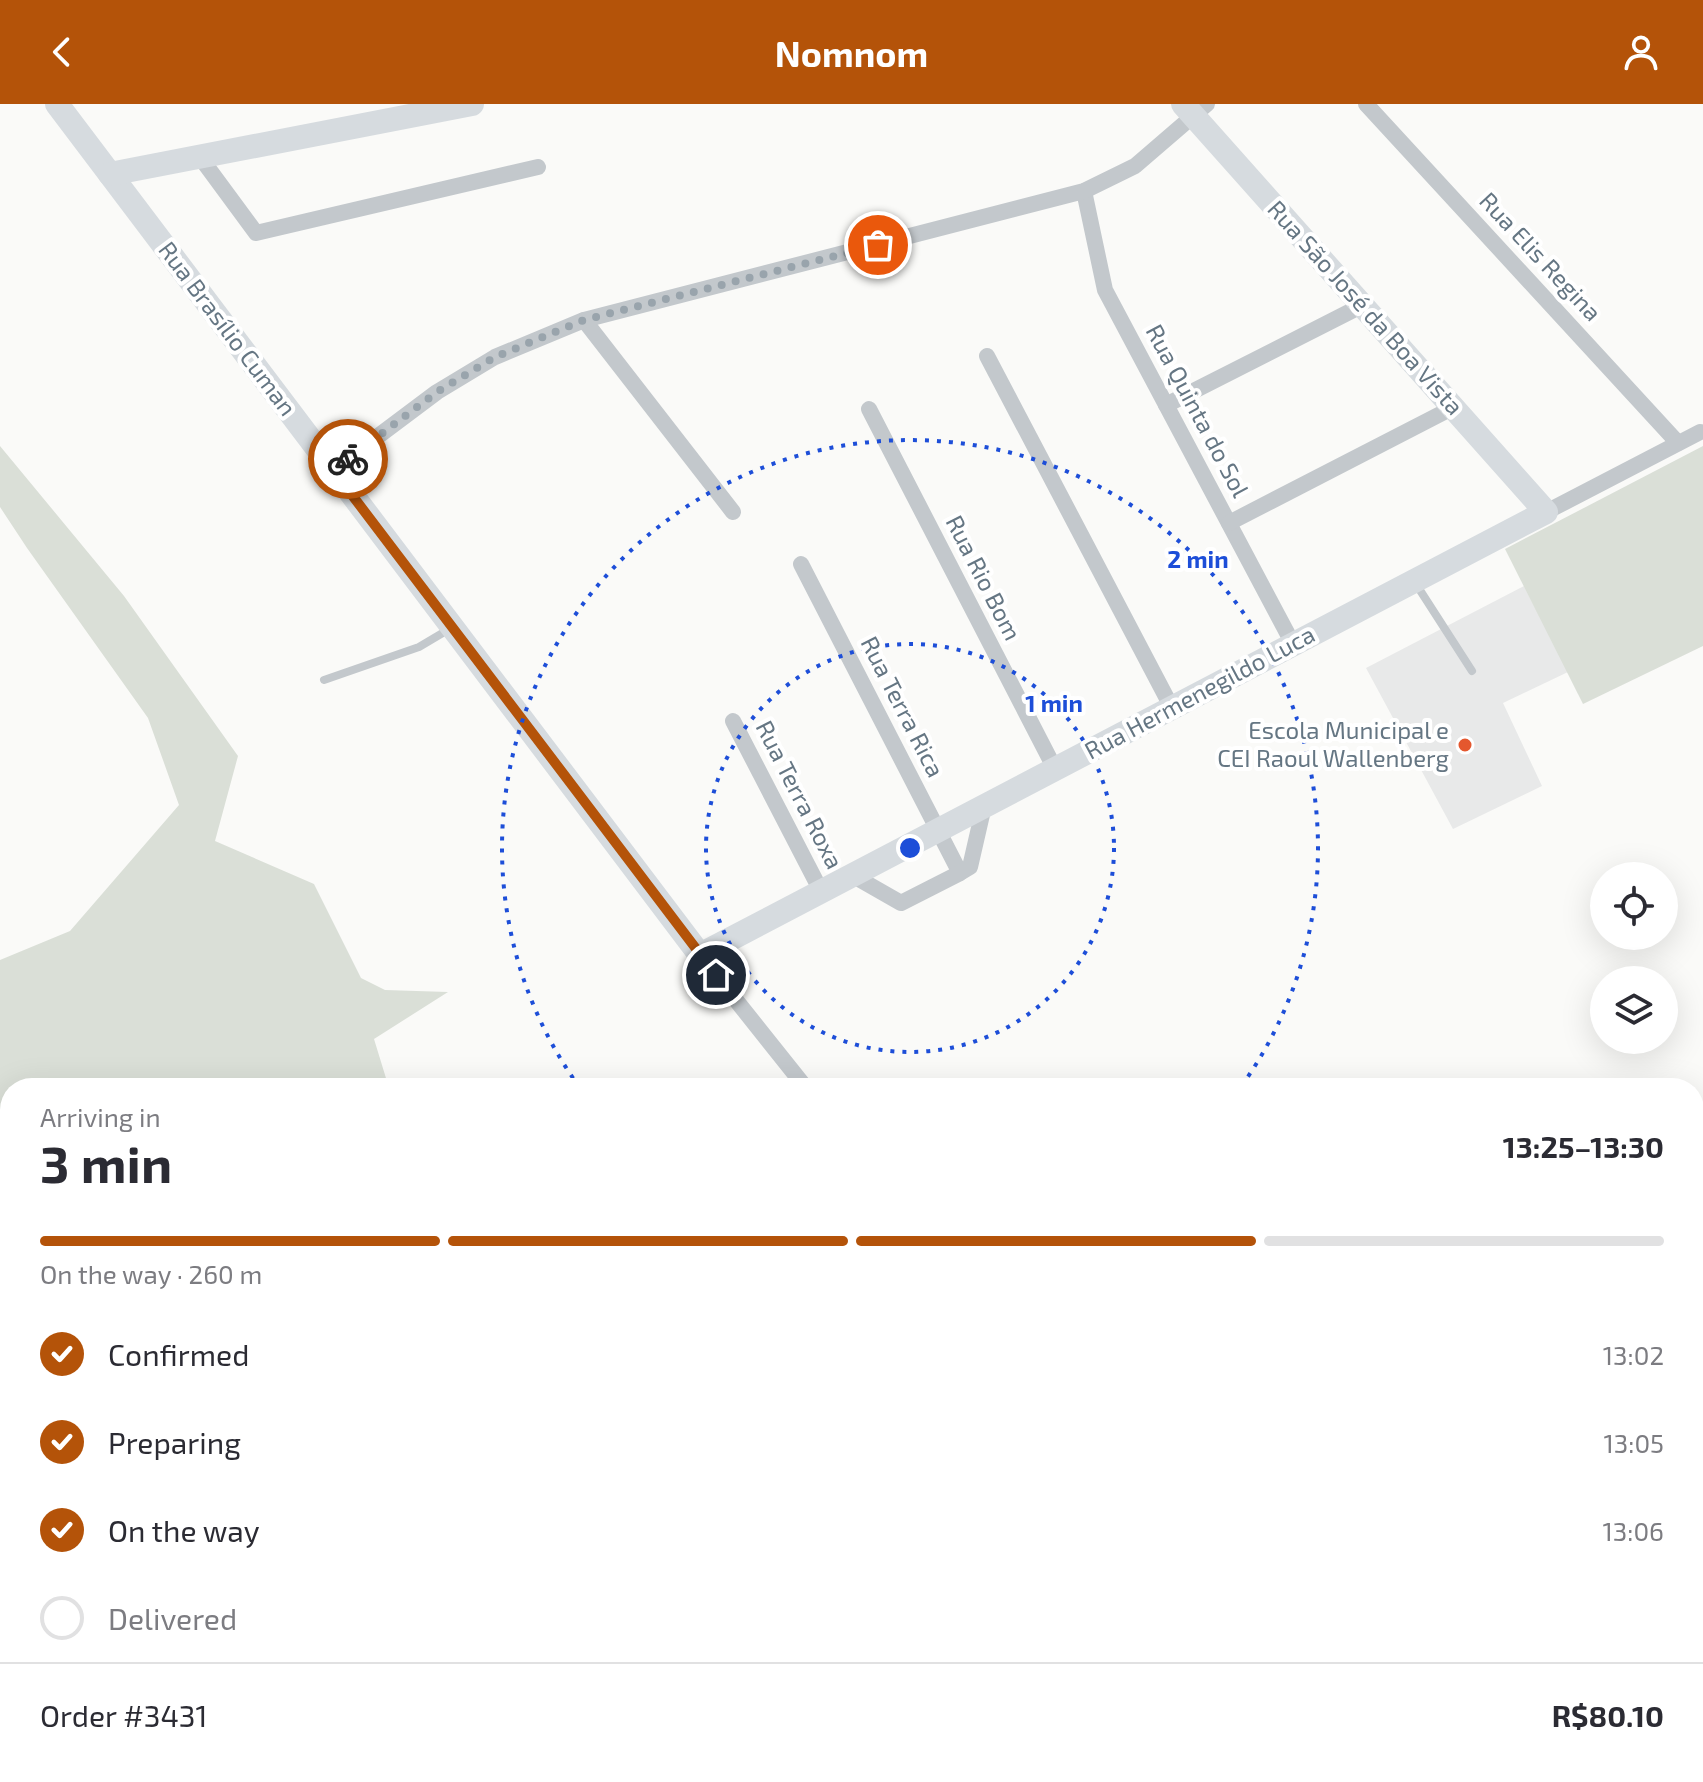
<!DOCTYPE html>
<html lang="en">
<head>
<meta charset="utf-8">
<style>
	body { margin:0; font-family:"Exo 2",sans-serif; background:#f2f2f3; color:#2b2b33; height:100vh; display:flex; flex-direction:column; font-size:30px; white-space:nowrap }
	* { box-sizing:border-box; margin:0 }
	p { font-size:26px; color:#7c7c81 }
	.icon { flex:none; width:44px; height:44px; fill:none; stroke:currentColor; stroke-width:2; stroke-linecap:round; stroke-linejoin:round }
	.map { position:relative; flex:1; overflow:hidden }
	.panel { position:absolute; left:0px; top:974px; width:1704px; height:704px; display:flex; flex-direction:column; background:#fff; border-radius:32px 32px 0 0; box-shadow:0 8px 32px #0002 }
	.panel>* { flex:none }
	.controls { position:absolute; left:1590px; top:758px; display:grid; gap:16px }
	.controls a { display:grid; place-items:center; width:88px; height:88px; border-radius:50%; background:#fff; box-shadow:0 8px 32px #0002; font-size:40px }
	.pin { position:absolute; display:grid; place-items:center; width:68px; height:68px; color:#fff; margin:-34px; border:4px solid #fff; border-radius:50%; box-shadow:0 2px 8px #0007 }
	.courier { position:absolute; display:grid; place-items:center; width:80px; height:80px; margin:-40px; border:6px solid #b45309; border-radius:50%; background:#fff; color:#222; box-shadow:0 2px 10px #0007 }
	.overview em { font-style:normal; font-weight:700 }
	.overview div { display:flex; flex-direction:column-reverse }
	.overview { display:flex; align-items:center; justify-content:space-between; height:136px; padding:0 40px }
	h1 { font-size:52px; font-weight:700; line-height:60px }
	.bar { display:grid; grid-template-columns:repeat(4,1fr); gap:12px 8px; align-content:center; height:96px; padding:0 40px }
	.bar i { height:10px; border-radius:6px; background:#e1e1e2 }
	.bar .active { background:#b45309 }
	.bar p { grid-column:span 4 }
	.line { display:flex; align-items:center; gap:20px; padding:0 40px; border-top:2px solid #e1e1e2 }
	.line div { flex:1 }
	ol { padding:0 40px; list-style:none }
	li { display:flex; align-items:center; gap:24px; height:88px }
	li p { margin-inline-start:auto }
	li .icon { padding:8px; border-radius:50%; background:#b45309; color:#fff; stroke-width:4 }
	li:last-child { color:#7c7c81 }
	li i { width:44px; height:44px; border:4px solid #e1e1e2; border-radius:50% }
	header { display:flex; justify-content:space-between; align-items:center; height:104px; padding:0 40px; background:#b45309; color:#fff; font-size:36px; font-weight:700 }
	.map>svg:first-child { display:block }
</style>
</head>
<body>
<header><svg class="icon" aria-label="back" viewBox="0 0 24 24"><path d="M15 5l-7 7 7 7"/></svg>Nomnom<svg class="icon" aria-label="person" viewBox="0 0 24 24"><circle cx="12" cy="8" r="4"/><path d="M4 21q1-7 8-7t8 7"/></svg></header>
<div class="map">
<svg width="1703" height="1678" viewBox="0 0 1703 1678">
	<rect width="100%" height="100%" fill="#fafaf8"/>
	<path fill="#e8e9e9" d="M1524,482L1568,568L1503,599L1542,682L1453,725L1366,564Z"/>
	<g fill="#dadfd7">
		<path d="M0,342L124,492L238,652L215,737L314,780L361,874L385,886L448,888L374,935L389,984H10V1035H0V856L70,827L179,701L148,614L27,444L0,403Z"/>
		<path d="M1703,342V542L1583,600L1505,445Z"/>
		<path d="M10,1264V1454L0,1448V1265Z"/>
		<path d="M68,1668H276L284,1678H67Z"/>
	</g>
	<g fill="none" stroke-linecap="round" stroke-linejoin="round">
		<g stroke="#c3c8cc" stroke-width="8">
			<path d="M1416,480L1472,567"/>
			<path d="M324,576L419,543L451,524"/>
			<path d="M837,1668L841,1678"/>
			<path d="M984,1678L1017,1668"/>
		</g>
		<g stroke="#c3c8cc" stroke-width="16">
			<path d="M1366,0L1678,339"/>
			<path d="M200,53L256,129L538,63"/>
			<path d="M1084,87L1105,186L1293,540"/>
			<path d="M584,216L733,408"/>
			<path d="M987,252L1172,604"/>
			<path d="M1166,301L1363,201"/>
			<path d="M869,305L1055,665"/>
			<path d="M333,366L437,288L495,253L584,216L1084,87L1135,62L1207,0"/>
			<path d="M1546,408L1700,328"/>
			<path d="M1229,419L1454,303"/>
			<path d="M801,460L960,769"/>
			<path d="M733,617L821,787"/>
			<path d="M852,771L901,799L960,769L970,763L984,702"/>
			<path d="M700,851L806,984"/>
			<path d="M1694,1045L1703,1042"/>
			<path d="M1694,1182L1703,1179"/>
			<path d="M1694,1598L1703,1589"/>
			<path d="M1164,1678L1168,1668"/>
			<path d="M1610,1678L1621,1668"/>
		</g>
		<g stroke="#d6dbdf" stroke-width="24">
			<path d="M57,0L700,851L1546,408L1183,0"/>
			<path d="M110,70L472,0"/>
		</g>
		<g stroke="#d6dbdf" stroke-width="30">
			<path d="M1694,1498L1703,1492"/>
			<path d="M1351,1678L1371,1668"/>
		</g>
	</g>
	<g fill="none" stroke-linecap="round" stroke-linejoin="round">
		<path stroke="#99a4ac" stroke-width="8" stroke-dasharray="0 14.4" d="M348,355L437,288L495,253L584,216L878,141"/>
		<path stroke="#b45309" stroke-width="10" d="M348,355L333,366L716,871"/>
	</g>
	<g fill="none" stroke="#1d4ed8" stroke-width="4" stroke-dasharray="4 8">
		<circle cx="910" cy="744" r="204"/>
		<path d="M580 984A408 408 0 1 1 1240 984"/>
	</g>
	<circle fill="#e4572e" stroke="#fff" stroke-width="3" cx="1465" cy="641" r="8"/>
	<g text-anchor="middle" stroke-width="8" stroke-linejoin="round" paint-order="stroke">
		<g font-size="24" fill="#657683" stroke="#fff">
			<text transform="translate(1540 153) rotate(47)" y="8">Rua Elis Regina</text>
			<text transform="translate(1365 204) rotate(48)" y="8">Rua São José da Boa Vista</text>
			<text transform="translate(227 225) rotate(53)" y="8">Rua Brasílio Cuman</text>
			<text transform="translate(1197 307) rotate(62)" y="8">Rua Quinta do Sol</text>
			<text transform="translate(983 474) rotate(63)" y="8">Rua Rio Bom</text>
			<text transform="translate(1200 589) rotate(-28)" y="8">Rua Hermenegildo Luca</text>
			<text transform="translate(902 603) rotate(63)" y="8">Rua Terra Rica</text>
			<text transform="translate(799 691) rotate(63)" y="8">Rua Terra Roxa</text>
		</g>
		<g font-size="24" fill="#657683" stroke="#fff" text-anchor="end">
			<text x="1449" y="635">Escola Municipal e<tspan x="1449" dy="28">CEI Raoul Wallenberg</tspan></text>
		</g>
	</g>
	<circle cx="910" cy="744" r="12" fill="#1d4ed8" stroke="#fff" stroke-width="4"/>
	<g font-size="24" text-anchor="middle" font-weight="bold" fill="#1d4ed8" stroke="#fff" stroke-width="8" stroke-linejoin="round" paint-order="stroke">
		<text x="1198" y="464">2 min</text>
		<text x="1054" y="608">1 min</text>
	</g>
</svg>
<div class="controls">
<a><svg class="icon" aria-label="locate" viewBox="0 0 24 24"><circle cx="12" cy="12" r="6"/><path d="M12 2v4M12 18v4M2 12h4M18 12h4"/></svg></a>
<a><svg class="icon" aria-label="layers" viewBox="0 0 24 24"><path d="M12 4l9 5-9 5-9-5zM3 14l9 5 9-5"/></svg></a>
</div>
<div class="pin" style="left:878px;top:141px;background:#ea580c"><svg class="icon" aria-label="bag" viewBox="0 0 24 24"><path d="M5 8h14l-1 12H6zM9 8a3 3 0 0 1 6 0"/></svg></div>
<div class="pin" style="left:716px;top:871px;background:#1f2937"><svg class="icon" aria-label="home" viewBox="0 0 24 24"><path d="M3 11l9-7 9 7M6 9v11h12V9"/></svg></div>
<div class="courier" style="left:348px;top:355px"><svg class="icon" aria-label="bike" viewBox="0 0 24 24"><circle cx="6" cy="16" r="4"/><circle cx="18" cy="16" r="4"/><path d="M6 16l4-8h5l3 8M10 8l3 8H6M13 5h3"/></svg></div>
<section class="panel">
<div class="overview"><div><h1>3 min</h1><p>Arriving in</p></div><em>13:25–13:30</em></div>
<div class="bar"><i class="active"></i><i class="active"></i><i class="active"></i><i></i><p>On the way · 260 m</p></div>
<ol>
<li><svg class="icon" aria-label="check" viewBox="0 0 24 24"><path d="M5 12l5 5 9-10"/></svg>Confirmed<p>13:02</p></li>
<li><svg class="icon" aria-label="check" viewBox="0 0 24 24"><path d="M5 12l5 5 9-10"/></svg>Preparing<p>13:05</p></li>
<li><svg class="icon" aria-label="check" viewBox="0 0 24 24"><path d="M5 12l5 5 9-10"/></svg>On the way<p>13:06</p></li>
<li><i></i>Delivered</li>
</ol>
<div class="line" style="height:104px"><div>Order #3431</div><b>R$80.10</b></div>
</section>
</div>
</body>
</html>
